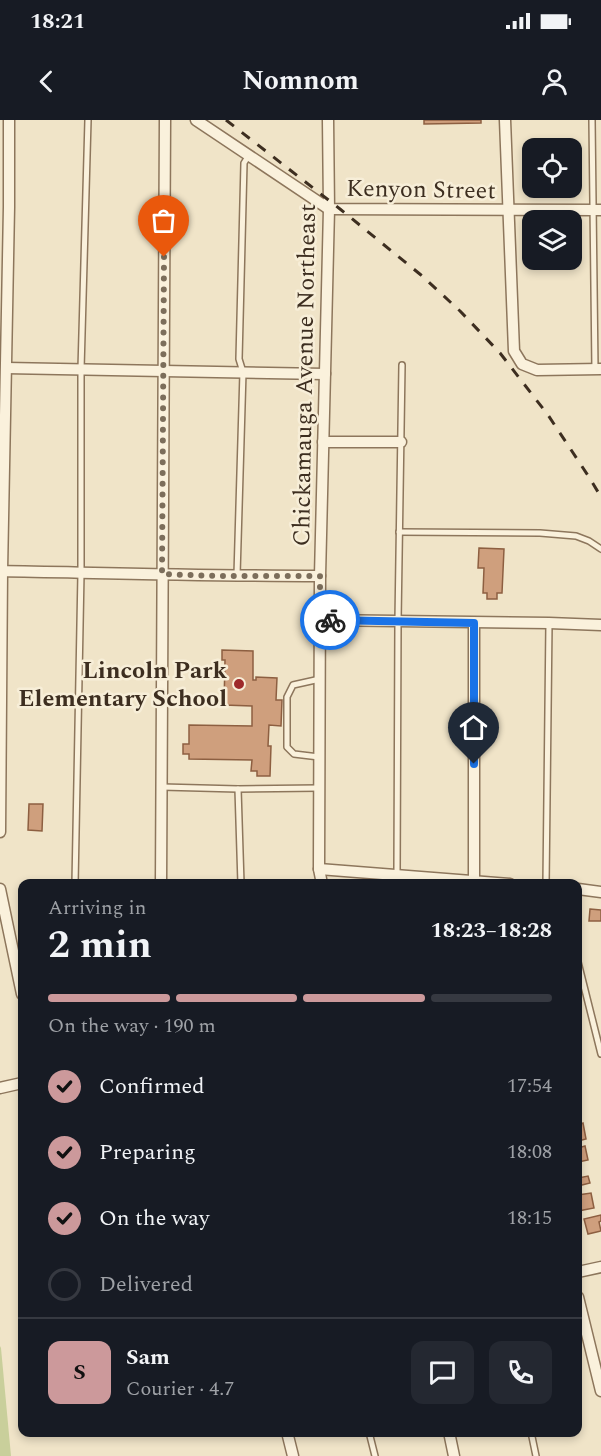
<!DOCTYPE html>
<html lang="en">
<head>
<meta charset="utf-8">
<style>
	body { margin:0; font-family:Spectral,serif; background:#242831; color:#f1f3f6; height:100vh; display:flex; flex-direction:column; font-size:22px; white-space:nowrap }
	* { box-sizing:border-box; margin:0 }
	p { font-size:20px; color:#9ea1a6 }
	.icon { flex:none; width:33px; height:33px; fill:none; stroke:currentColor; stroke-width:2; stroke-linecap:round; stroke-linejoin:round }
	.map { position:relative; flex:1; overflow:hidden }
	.sheet { position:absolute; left:18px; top:759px; width:564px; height:558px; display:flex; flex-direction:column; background:#171b24; border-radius:12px; box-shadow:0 3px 9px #0003 }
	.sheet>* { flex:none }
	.buttons { position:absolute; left:522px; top:18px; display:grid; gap:12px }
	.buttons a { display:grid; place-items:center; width:60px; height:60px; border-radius:12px; background:#171b24; box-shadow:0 3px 9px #0003; font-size:30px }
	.pin { position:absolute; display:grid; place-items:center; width:51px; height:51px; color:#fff; margin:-62px -26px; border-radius:50% 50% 50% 0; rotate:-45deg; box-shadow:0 0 6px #0007 }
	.pin .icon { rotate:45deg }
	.courier { position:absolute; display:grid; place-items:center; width:60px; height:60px; margin:-30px; border:4px solid #1a73e8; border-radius:50%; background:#fff; color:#222; box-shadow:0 2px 8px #0007 }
	.overview em { font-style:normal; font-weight:700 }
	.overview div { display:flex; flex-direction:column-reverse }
	.overview { display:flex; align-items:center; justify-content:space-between; height:102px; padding:0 30px }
	h1 { font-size:39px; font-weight:700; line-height:45px }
	.bar { display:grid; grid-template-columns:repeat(4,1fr); gap:9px 6px; align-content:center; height:72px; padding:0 30px }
	.bar i { height:8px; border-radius:4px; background:#363941 }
	.bar .current { background:#cc999b }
	.bar p { grid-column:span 4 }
	.line { display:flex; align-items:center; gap:15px; padding:0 30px; border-top:2px solid #363941 }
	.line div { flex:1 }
	.round { display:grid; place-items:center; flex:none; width:63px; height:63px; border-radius:12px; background:#242831 }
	ol { padding:0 30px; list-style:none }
	li { display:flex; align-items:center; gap:18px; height:66px }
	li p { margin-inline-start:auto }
	li .icon { padding:6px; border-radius:50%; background:#cc999b; color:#111; stroke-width:4 }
	li:last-child { color:#9ea1a6 }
	li i { width:33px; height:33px; border:3px solid #363941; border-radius:50% }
	.status { display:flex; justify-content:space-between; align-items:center; height:42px; padding:0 30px; background:#171b24; direction:ltr }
	.status svg { height:16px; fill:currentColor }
	header { display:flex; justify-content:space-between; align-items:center; height:78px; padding:0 30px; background:#171b24; font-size:27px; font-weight:700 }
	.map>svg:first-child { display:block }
</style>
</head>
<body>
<div class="status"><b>18:21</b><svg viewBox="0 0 49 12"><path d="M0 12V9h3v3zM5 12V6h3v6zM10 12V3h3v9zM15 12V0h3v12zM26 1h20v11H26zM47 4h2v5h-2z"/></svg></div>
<header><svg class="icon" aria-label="back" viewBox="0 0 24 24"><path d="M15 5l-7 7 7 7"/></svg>Nomnom<svg class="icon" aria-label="person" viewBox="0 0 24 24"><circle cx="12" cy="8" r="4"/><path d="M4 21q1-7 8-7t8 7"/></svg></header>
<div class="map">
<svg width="601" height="1336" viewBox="0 0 601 1336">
	<rect width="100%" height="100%" fill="#f0e4c8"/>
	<path fill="#c9cf9b" d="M0,1226L1,1228L11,1336H0Z"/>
	<g fill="#cf9f7d" stroke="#8d5f41" stroke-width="1.5">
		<path d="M424,0H481V3L424,4Z"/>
		<path d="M479,428L504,429L502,473H497V479H487V473H483L484,448H478Z"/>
		<path d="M222,530L253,531V560H256V557L277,558L276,580H282L281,606L269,605L268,626H271L270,656H257V651H251L252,640L189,639V634H183V624H189V605L252,606V586L224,585L225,540H222Z"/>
		<path d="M29,684H43L42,711L28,710Z"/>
		<path d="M590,789L601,790V801H589Z"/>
		<path d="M583,1003L586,1019L578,1021V1005Z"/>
		<path d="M585,1026L588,1040L578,1042V1028Z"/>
		<path d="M588,1056L590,1063L578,1066V1058Z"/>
		<path d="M591,1073L594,1088L578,1091V1075Z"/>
		<path d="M601,1095V1101L599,1102L601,1111L588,1114L584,1099Z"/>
	</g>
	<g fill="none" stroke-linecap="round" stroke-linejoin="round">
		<g stroke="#8d765c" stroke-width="8">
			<g id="service">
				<path d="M592,0L595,249"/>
				<path d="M399,412L540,413L576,416L589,421L601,429"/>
				<path d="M237,455L243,252L239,239L244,43L249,35"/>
				<path d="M319,637L294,634L287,627V577L293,565L320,559"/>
				<path d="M162,667L238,669L319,668"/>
				<path d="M238,669L241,764"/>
				<path d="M75,764L81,453V249L88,0"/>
				<path d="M399,764L397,754L398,501L402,245"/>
				<path d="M546,764L549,503"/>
				<path d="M578,842L601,934"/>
				<path d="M369,1312L375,1336"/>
				<path d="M531,1312L536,1336"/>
			</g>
		</g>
		<g stroke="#8d765c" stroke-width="13">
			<g id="minor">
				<path d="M196,0L329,89L601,90"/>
				<path d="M505,0L514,231L522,244L537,250L601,249"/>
				<path d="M6,248L325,254"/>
				<path d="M323,322H401"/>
				<path d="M0,451C107,453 213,456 320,456"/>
				<path d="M320,500L549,503L601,505"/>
				<path d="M0,712L2,451L9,87V0"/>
				<path d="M319,749L510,764"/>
				<path d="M161,764L165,0"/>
				<path d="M322,764L319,749L320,456L329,89L328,0"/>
				<path d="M474,764V503"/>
				<path d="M0,769L22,874"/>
				<path d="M578,769L601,772"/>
				<path d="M0,968L22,963"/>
				<path d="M578,1152L601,1147"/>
				<path d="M578,1177L601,1271"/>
				<path d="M287,1312L293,1336"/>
				<path d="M449,1312L454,1336"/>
			</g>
		</g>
		<use href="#service" stroke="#faf1dc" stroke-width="5"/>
		<use href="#minor" stroke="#faf1dc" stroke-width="10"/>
		<path stroke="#3d2e20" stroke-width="3" stroke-dasharray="10 10" stroke-linecap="butt" d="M226,0L340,89L421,155L460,191L500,233L548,295L589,357L601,377"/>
	</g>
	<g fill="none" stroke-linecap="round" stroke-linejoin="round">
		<path stroke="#7c6e5b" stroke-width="6" stroke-dasharray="0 10.8" d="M164,137L162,454L216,456H320V500H330"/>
		<path stroke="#1a73e8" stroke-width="8" d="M330,500L474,503V644"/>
	</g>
	<circle fill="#9e2a2b" stroke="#f7eed8" stroke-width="2" cx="239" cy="564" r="6"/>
	<g text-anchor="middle" stroke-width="5" stroke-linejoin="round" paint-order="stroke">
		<g font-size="24" fill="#3d2e20" stroke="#f7eed8">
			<text transform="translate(421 69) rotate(1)" y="8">Kenyon Street</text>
			<text transform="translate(304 255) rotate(-89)" y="8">Chickamauga Avenue Northeast</text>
		</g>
		<g font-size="24" font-weight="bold" fill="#3d2e20" stroke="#f7eed8" text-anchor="end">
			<text x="227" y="558">Lincoln Park<tspan x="227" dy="28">Elementary School</tspan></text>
		</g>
	</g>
</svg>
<div class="buttons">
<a><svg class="icon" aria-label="locate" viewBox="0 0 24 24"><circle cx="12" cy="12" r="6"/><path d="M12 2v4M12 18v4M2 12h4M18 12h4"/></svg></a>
<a><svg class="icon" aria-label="layers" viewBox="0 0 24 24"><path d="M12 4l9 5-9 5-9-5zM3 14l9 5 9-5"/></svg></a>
</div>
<div class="pin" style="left:164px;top:137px;background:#ea580c"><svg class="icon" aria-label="bag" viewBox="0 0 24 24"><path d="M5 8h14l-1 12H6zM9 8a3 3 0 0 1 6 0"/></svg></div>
<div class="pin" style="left:474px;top:644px;background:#1f2937"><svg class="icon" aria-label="home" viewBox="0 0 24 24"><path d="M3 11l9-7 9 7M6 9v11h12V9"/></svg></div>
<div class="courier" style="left:330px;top:500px"><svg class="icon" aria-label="bike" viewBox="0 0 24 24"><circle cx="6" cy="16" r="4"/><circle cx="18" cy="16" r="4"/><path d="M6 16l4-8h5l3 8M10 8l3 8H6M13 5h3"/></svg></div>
<section class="sheet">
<div class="overview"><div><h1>2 min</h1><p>Arriving in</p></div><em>18:23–18:28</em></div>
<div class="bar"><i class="current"></i><i class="current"></i><i class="current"></i><i></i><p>On the way · 190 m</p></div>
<ol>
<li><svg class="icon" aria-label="check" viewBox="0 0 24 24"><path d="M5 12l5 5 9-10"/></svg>Confirmed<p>17:54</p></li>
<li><svg class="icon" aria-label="check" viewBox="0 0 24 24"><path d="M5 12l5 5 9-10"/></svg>Preparing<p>18:08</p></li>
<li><svg class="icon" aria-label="check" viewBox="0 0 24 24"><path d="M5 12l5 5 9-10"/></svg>On the way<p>18:15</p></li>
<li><i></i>Delivered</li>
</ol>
<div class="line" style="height:108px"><b class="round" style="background:#cc999b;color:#111">S</b><div><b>Sam</b><p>Courier · 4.7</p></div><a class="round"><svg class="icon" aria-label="chat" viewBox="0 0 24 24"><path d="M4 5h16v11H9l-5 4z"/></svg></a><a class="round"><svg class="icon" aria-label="phone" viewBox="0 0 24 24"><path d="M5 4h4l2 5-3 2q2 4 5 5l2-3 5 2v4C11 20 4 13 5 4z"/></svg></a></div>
</section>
</div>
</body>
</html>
